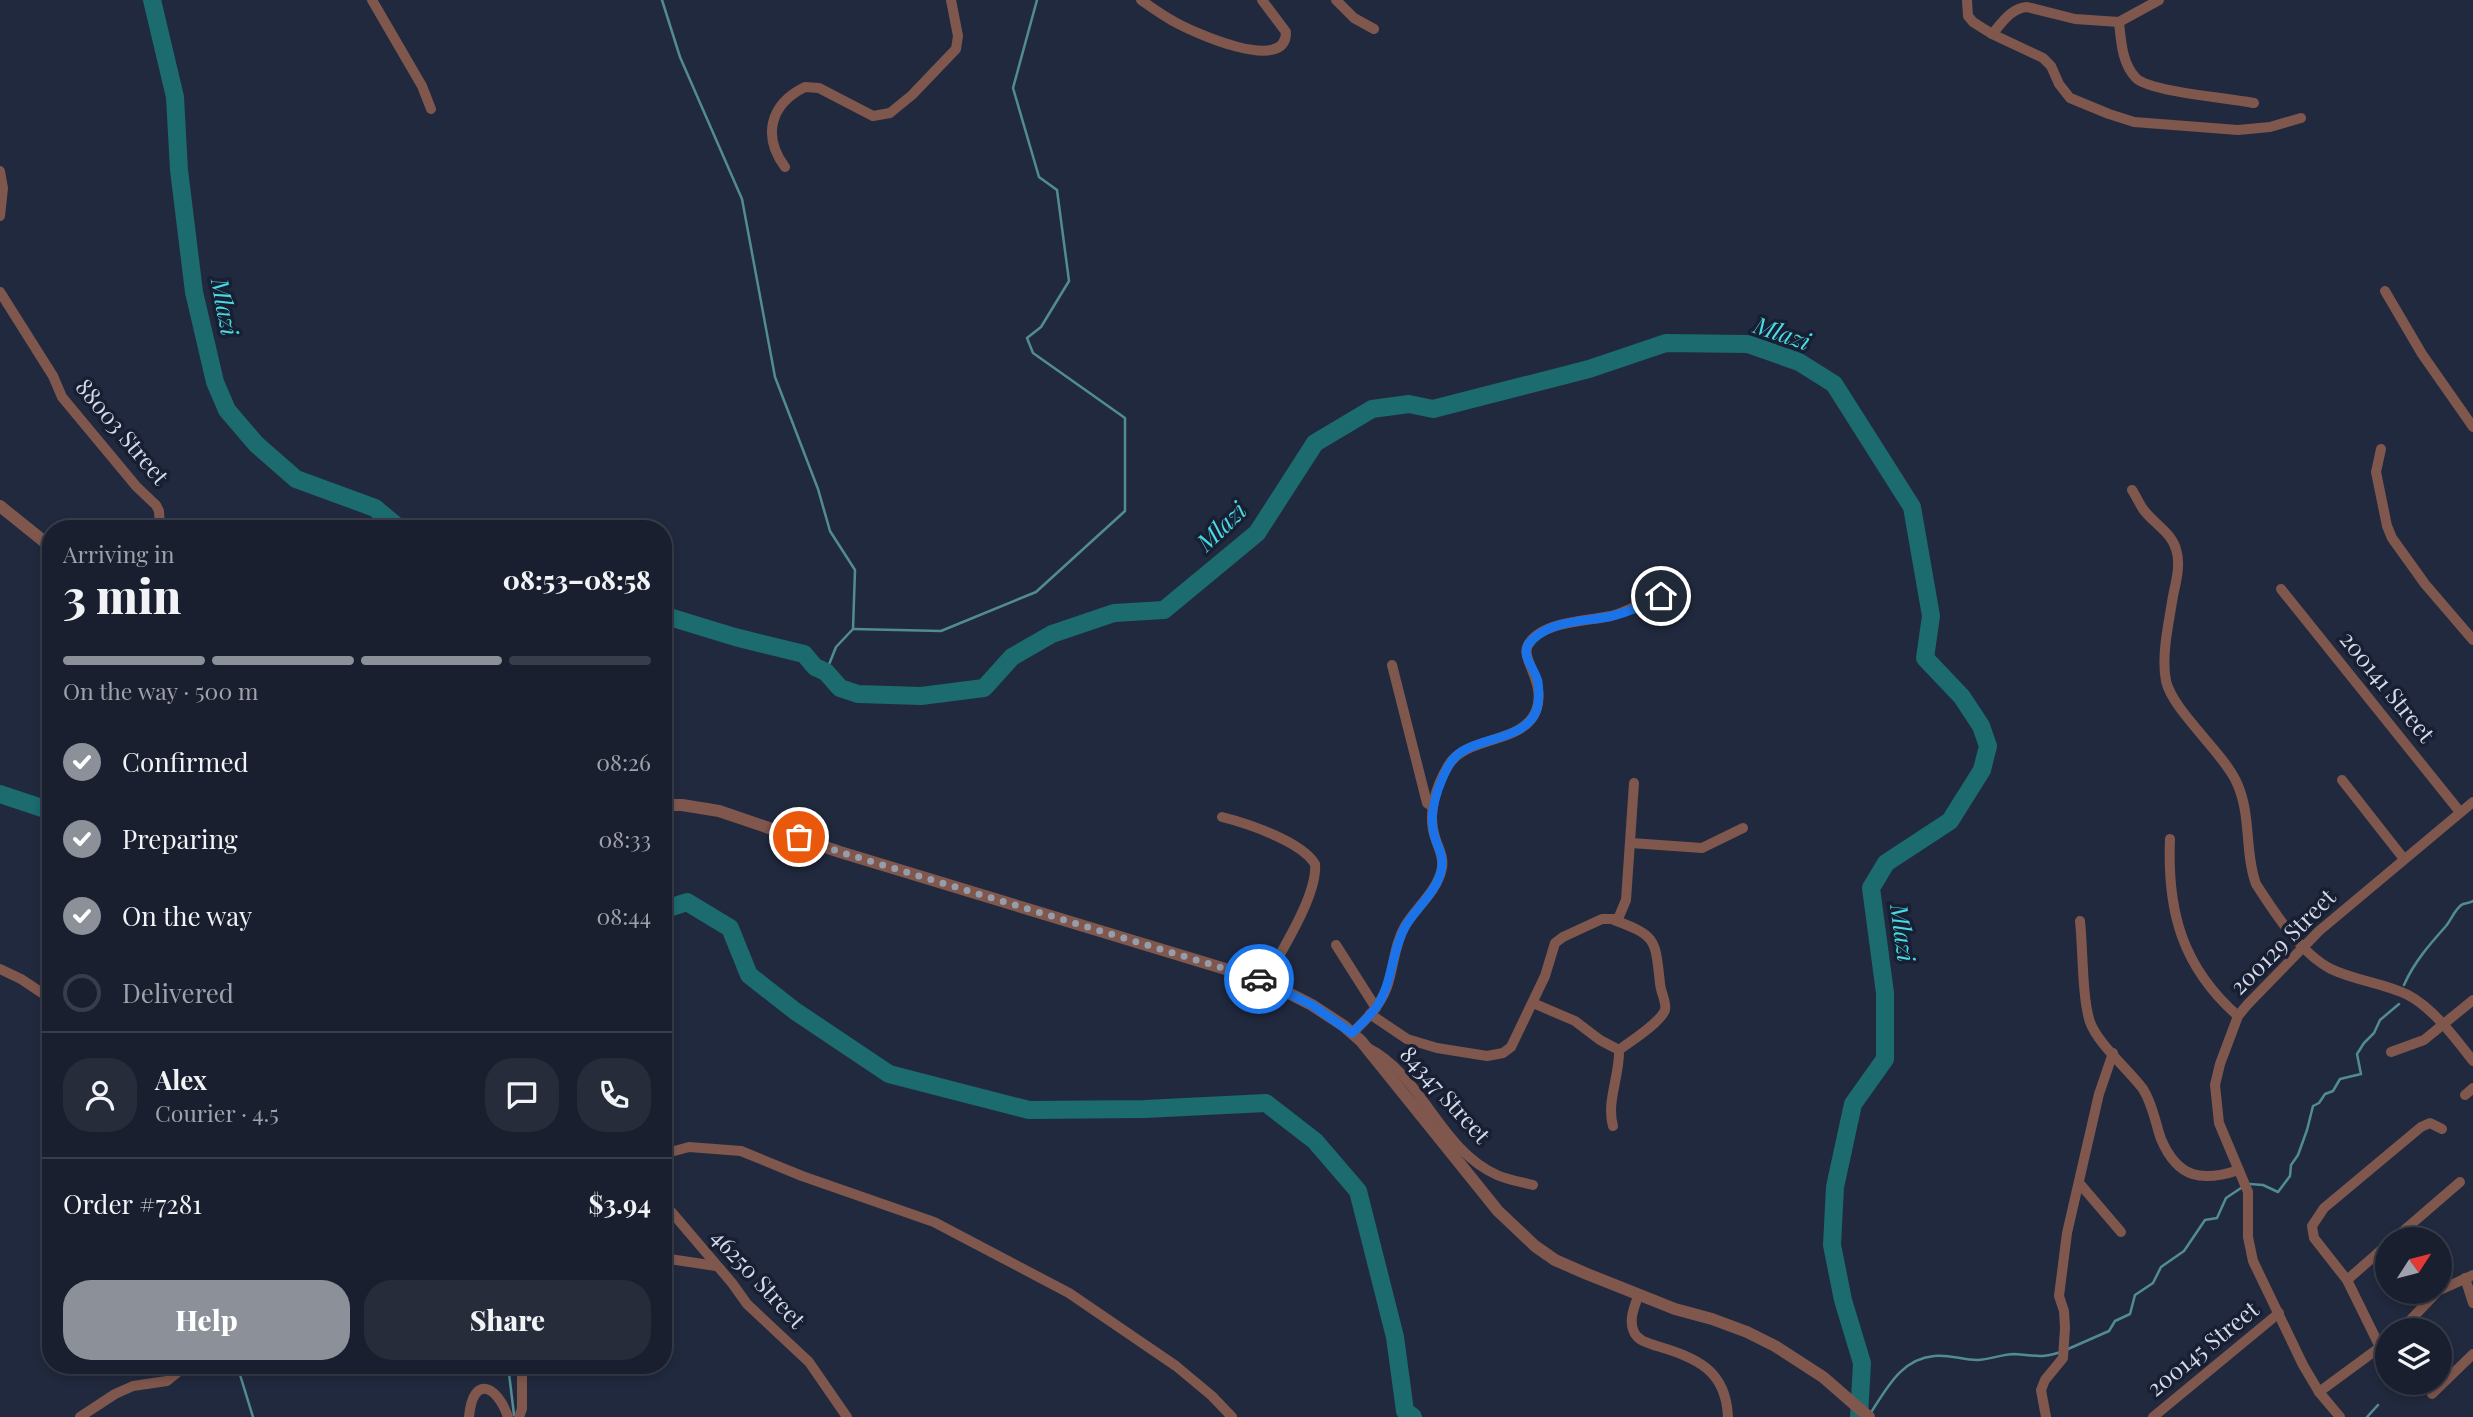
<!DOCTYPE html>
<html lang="en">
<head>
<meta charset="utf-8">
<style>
	body { margin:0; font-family:"Playfair Display",serif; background:#262c3a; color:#f1f3f6; height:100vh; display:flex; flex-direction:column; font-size:26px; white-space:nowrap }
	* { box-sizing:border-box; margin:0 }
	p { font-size:23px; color:#9fa2aa }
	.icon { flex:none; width:38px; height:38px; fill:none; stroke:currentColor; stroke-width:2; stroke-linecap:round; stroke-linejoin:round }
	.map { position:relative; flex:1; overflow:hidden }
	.sheet { position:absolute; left:42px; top:520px; width:630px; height:854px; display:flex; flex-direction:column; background:#191f2e; border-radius:28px; box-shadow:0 4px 10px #0003,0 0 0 2px #373d4a }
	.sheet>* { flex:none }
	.needle { width:46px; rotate:54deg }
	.fabs { position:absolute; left:2375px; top:1227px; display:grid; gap:14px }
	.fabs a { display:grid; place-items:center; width:77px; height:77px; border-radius:50%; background:#191f2e; box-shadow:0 4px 10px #0003,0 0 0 2px #373d4a; font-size:35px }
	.pin { position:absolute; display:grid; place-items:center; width:60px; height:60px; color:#fff; margin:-30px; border:4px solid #fff; border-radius:50%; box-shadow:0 2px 7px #0007 }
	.courier { position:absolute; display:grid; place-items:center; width:70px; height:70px; margin:-35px; border:5px solid #1a73e8; border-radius:50%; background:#fff; color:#222; box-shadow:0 2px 9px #0007 }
	.overview em { font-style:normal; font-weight:800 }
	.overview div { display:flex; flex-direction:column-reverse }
	.overview { display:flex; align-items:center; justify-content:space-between; height:119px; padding:0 21px }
	h1 { font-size:46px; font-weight:800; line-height:52px }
	.bar { display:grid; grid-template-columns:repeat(4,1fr); gap:10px 7px; align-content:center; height:84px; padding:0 21px }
	.bar i { height:9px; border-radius:5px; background:#373d4a }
	.bar .on { background:#8c9099 }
	.bar p { grid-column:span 4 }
	.line { display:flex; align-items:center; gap:18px; padding:0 21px; border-top:2px solid #373d4a }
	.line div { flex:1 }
	.round { display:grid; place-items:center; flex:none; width:74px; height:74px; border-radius:28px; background:#262c3a }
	ol { padding:0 21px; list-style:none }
	li { display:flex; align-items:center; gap:21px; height:77px }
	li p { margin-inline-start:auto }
	li .icon { padding:7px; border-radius:50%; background:#8c9099; color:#fff; stroke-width:4 }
	li:last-child { color:#9fa2aa }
	li i { width:38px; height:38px; border:4px solid #373d4a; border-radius:50% }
	.cta { display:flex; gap:14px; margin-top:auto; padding:14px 21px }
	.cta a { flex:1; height:80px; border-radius:28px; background:#8c9099; color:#fff; font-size:28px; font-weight:800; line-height:80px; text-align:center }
	.cta a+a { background:#262c3a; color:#f1f3f6 }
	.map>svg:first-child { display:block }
</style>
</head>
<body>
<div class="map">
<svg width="2473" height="1417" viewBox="0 0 2473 1417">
	<rect width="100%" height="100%" fill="#21293e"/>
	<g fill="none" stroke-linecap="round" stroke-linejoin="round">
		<g stroke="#528c93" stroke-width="2.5">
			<path d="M662,0L680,57L742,199L775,377L818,489L830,531L855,570L853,629L836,647L826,672"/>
			<path d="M853,629L941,631L1036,592L1125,511V418L1033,353L1027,338L1041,327L1069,281L1057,190L1039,177L1013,88L1037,0"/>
			<path d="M2404,985C2414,962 2430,944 2446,926C2451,920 2456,907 2463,904C2466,903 2470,903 2473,901"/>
			<path d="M2250,1184L2263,1185L2278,1192L2290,1176L2291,1165L2298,1155L2307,1130L2313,1106L2319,1103L2325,1094L2333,1091L2340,1079L2361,1074L2357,1054L2364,1043L2374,1033L2380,1020L2399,1004"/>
			<path d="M2068,1349L2109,1331L2115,1321L2130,1314L2135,1295L2153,1283L2161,1267L2184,1251L2205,1220L2217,1218L2226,1198L2244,1186"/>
			<path d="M237,1365L253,1417"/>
			<path d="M508,1365L514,1415"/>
			<path d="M1870,1414C1887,1388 1901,1359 1934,1356C1948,1354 1963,1360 1977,1360C1990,1360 2002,1354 2014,1354C2035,1355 2039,1359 2061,1352"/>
			<path d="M2367,1417L2378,1405"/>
		</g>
		<g stroke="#1b6b6f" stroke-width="18">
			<path d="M152,0L175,97L179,170L194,292L215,382L227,410L256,444L296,479L375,508L399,528"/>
			<path d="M663,615L735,637L804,654L815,667L826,672L840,688L858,694L921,696L984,688L1012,657L1052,634L1114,613L1164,610L1257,533L1315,443L1372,409L1409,404L1433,409L1589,369L1666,343L1748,344L1799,362L1834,384L1912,507L1931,616L1925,658L1962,697L1981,726L1988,746L1982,770L1950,821L1886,863L1871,888L1885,993V1059L1853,1104L1835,1187L1832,1245L1843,1300L1862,1363L1859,1417"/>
			<path d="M0,794L51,811"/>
			<path d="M663,910L687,902L730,928L749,975L795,1011L889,1074L1029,1110L1145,1109L1266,1103L1315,1141L1358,1191L1395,1337L1405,1411L1413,1417"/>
		</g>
		<g stroke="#7f574d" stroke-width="10">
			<path d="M372,0L422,86L431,109"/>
			<path d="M1141,0C1151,7 1162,15 1173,21C1192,32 1287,75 1286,32L1262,0"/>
			<path d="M1336,0L1354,18L1374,29"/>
			<path d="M1967,0L1968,16L1973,22L1992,34L2043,58L2051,66L2059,84L2070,98L2109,114L2134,122L2238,130L2270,127L2301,118"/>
			<path d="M2159,0L2119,22C2121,41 2122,64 2136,78C2150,92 2230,98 2254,103"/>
			<path d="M1992,34C2002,23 2011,8 2027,7L2075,19L2119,22"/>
			<path d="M785,167C762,136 770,104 805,87L819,88L873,116L890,113L912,95L956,49L958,36L951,0"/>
			<path d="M0,171L3,188L0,216"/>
			<path d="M2385,291L2422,354L2473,427"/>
			<path d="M0,292L53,376L62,397L136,486L156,505L159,511L160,528"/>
			<path d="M2381,449L2376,472L2387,526L2392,538L2425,584L2473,640"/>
			<path d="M2132,490C2136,496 2139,503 2143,509C2153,523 2171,532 2176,549C2181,564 2176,582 2173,596C2169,622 2161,655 2166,681C2173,711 2221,750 2236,781C2252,814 2244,851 2256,884C2274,912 2301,954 2331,969C2356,981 2384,983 2408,995C2433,1008 2456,1039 2473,1061"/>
			<path d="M2281,589L2460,812"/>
			<path d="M1392,665L1427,803L1433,807"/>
			<path d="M2342,780L2404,859"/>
			<path d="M1222,817C1246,823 1301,841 1315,864C1318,895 1280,953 1265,981"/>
			<path d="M2170,839C2167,911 2182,967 2238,1016"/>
			<path d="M1631,843L1702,848L1743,828"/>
			<path d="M2080,921C2083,948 2082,998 2090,1022C2098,1044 2128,1069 2143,1089C2153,1105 2155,1122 2161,1139C2178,1179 2202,1182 2239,1170"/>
			<path d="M1336,945L1376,1008"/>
			<path d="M0,969L21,979L51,999"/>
			<path d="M1533,1003L1575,1021L1600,1040L1619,1050"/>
			<path d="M1370,1014L1407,1039L1437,1048L1487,1056L1503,1053L1511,1047L1545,976L1555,943L1563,937L1602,919H1618L1626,900L1634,783"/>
			<path d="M1352,1033C1366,1020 1380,1006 1387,987C1394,967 1394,945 1405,926C1417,906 1437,892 1442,868C1444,856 1438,848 1435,837C1427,814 1436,786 1448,766C1466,735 1522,745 1536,711C1547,683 1520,659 1528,645C1541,621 1588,621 1611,616C1623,613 1634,607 1645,602C1655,598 1661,598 1665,587"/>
			<path d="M1368,1048C1423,1076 1439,1149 1497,1175C1508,1180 1522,1182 1533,1185"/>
			<path d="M2391,1052L2424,1040L2473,1000"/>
			<path d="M2465,1095L2473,1088"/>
			<path d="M1613,1126C1606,1102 1620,1075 1619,1050C1631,1041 1660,1023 1665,1010C1667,1002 1660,991 1660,983C1655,939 1657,936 1614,920"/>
			<path d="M663,1154L689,1147L741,1151L802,1176L934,1222L1069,1293L1176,1366L1212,1396L1232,1417"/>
			<path d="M2080,1184L2121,1232"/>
			<path d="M663,1202L732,1283L747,1304L809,1362L847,1417"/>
			<path d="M2394,1239L2460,1182"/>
			<path d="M663,1258L716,1266"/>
			<path d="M2465,1278L2473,1303"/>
			<path d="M2347,1280L2387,1245"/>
			<path d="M2440,1290L2473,1275"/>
			<path d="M1639,1294C1635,1305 1628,1320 1634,1332C1638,1341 1648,1343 1657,1346C1697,1358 1726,1370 1728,1417"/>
			<path d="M2401,1330L2437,1292"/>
			<path d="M2380,1347L2347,1280L2314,1238L2312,1226L2324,1208L2421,1127L2430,1123L2442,1129"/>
			<path d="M2319,1392L2387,1342"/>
			<path d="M2432,1394L2473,1354"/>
			<path d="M80,1417L115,1394L133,1386L167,1381L178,1372L182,1365"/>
			<path d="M469,1417C473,1374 497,1385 508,1417"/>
			<path d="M519,1417L522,1409V1365"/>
			<path d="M2046,1417L2041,1390L2045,1380L2063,1358L2065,1328L2064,1311L2059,1296L2067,1233L2099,1094L2113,1053"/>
			<path d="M2153,1417L2279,1313"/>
			<path d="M2340,1417L2319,1392L2303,1365L2253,1261L2248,1237V1192L2219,1123L2215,1085L2220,1064L2238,1016L2247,1005L2319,931L2473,802"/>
		</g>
		<g stroke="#7f574d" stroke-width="12">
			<path d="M0,506L51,547"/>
			<path d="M663,805H682L719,811L840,852L1265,981L1312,1005L1344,1026L1361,1041L1498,1211L1535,1246L1555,1260L1587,1274L1675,1309L1712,1319L1747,1332L1775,1346L1823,1377L1869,1417"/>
		</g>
	</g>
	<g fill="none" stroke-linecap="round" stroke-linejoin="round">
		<path stroke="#959cac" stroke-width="7" stroke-dasharray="0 12.6" d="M799,837L840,852L1259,979"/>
		<path stroke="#1a73e8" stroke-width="9" d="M1259,979L1312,1005L1352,1033C1360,1025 1370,1016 1377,1006C1393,982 1391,952 1405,927C1416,907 1441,889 1442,864C1443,853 1436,844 1434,834C1429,815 1435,795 1443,777C1447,767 1452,758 1461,752C1483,737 1527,739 1537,709C1539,701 1539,690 1538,682C1535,667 1517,654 1532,640C1553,619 1586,622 1612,616C1628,612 1647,604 1661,596"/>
	</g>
	<g text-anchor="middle" stroke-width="7" stroke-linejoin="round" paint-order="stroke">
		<g font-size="23" fill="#d4dae8" stroke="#181f33">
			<text transform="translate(122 432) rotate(50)" y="8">88003 Street</text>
			<text transform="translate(2387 687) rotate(51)" y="8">200141 Street</text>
			<text transform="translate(2283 942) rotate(-45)" y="8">200129 Street</text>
			<text transform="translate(1445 1095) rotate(48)" y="8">84347 Street</text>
			<text transform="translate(758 1279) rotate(47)" y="8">46250 Street</text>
			<text transform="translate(2203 1349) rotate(-39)" y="8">200145 Street</text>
		</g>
		<g font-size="24" font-style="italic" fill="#47dbe3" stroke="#181f33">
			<text transform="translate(224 307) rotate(79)" y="8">Mlazi</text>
			<text transform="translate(1782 334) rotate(19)" y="8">Mlazi</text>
			<text transform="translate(1222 527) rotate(-44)" y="8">Mlazi</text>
			<text transform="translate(1902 933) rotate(82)" y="8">Mlazi</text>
		</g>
	</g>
</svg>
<div class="fabs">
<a><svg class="needle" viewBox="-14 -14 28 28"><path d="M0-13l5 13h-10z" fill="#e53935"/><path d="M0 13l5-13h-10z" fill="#9fa2aa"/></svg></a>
<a><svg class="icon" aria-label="layers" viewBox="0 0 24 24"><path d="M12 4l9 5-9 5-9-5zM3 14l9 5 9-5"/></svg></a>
</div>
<div class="pin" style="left:799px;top:837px;background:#ea580c"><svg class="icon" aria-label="bag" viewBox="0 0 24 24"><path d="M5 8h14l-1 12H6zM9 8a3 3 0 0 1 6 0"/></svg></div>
<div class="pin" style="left:1661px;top:596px;background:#1f2937"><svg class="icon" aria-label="home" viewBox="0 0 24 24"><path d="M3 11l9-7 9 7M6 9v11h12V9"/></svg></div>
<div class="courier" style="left:1259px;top:979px"><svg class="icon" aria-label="car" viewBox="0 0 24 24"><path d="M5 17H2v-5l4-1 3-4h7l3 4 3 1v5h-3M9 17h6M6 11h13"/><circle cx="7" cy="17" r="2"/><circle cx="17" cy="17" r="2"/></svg></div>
<section class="sheet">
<div class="overview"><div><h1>3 min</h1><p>Arriving in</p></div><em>08:53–08:58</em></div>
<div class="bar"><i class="on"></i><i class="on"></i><i class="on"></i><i></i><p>On the way · 500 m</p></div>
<ol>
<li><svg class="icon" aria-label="check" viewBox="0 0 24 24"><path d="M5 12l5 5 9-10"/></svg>Confirmed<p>08:26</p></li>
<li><svg class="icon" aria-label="check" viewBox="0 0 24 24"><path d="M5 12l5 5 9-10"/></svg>Preparing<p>08:33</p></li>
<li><svg class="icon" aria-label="check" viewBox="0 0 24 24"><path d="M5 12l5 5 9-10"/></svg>On the way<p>08:44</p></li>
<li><i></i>Delivered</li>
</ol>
<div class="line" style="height:126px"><a class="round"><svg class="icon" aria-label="person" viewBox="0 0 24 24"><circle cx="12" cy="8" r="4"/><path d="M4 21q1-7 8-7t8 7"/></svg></a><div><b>Alex</b><p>Courier · 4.5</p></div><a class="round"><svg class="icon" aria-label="chat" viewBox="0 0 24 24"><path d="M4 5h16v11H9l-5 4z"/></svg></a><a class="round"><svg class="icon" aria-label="phone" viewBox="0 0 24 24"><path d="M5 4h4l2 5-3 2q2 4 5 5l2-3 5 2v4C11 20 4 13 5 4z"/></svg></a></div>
<div class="line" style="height:91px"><div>Order #7281</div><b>$3.94</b></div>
<div class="cta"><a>Help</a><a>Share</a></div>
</section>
</div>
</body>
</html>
